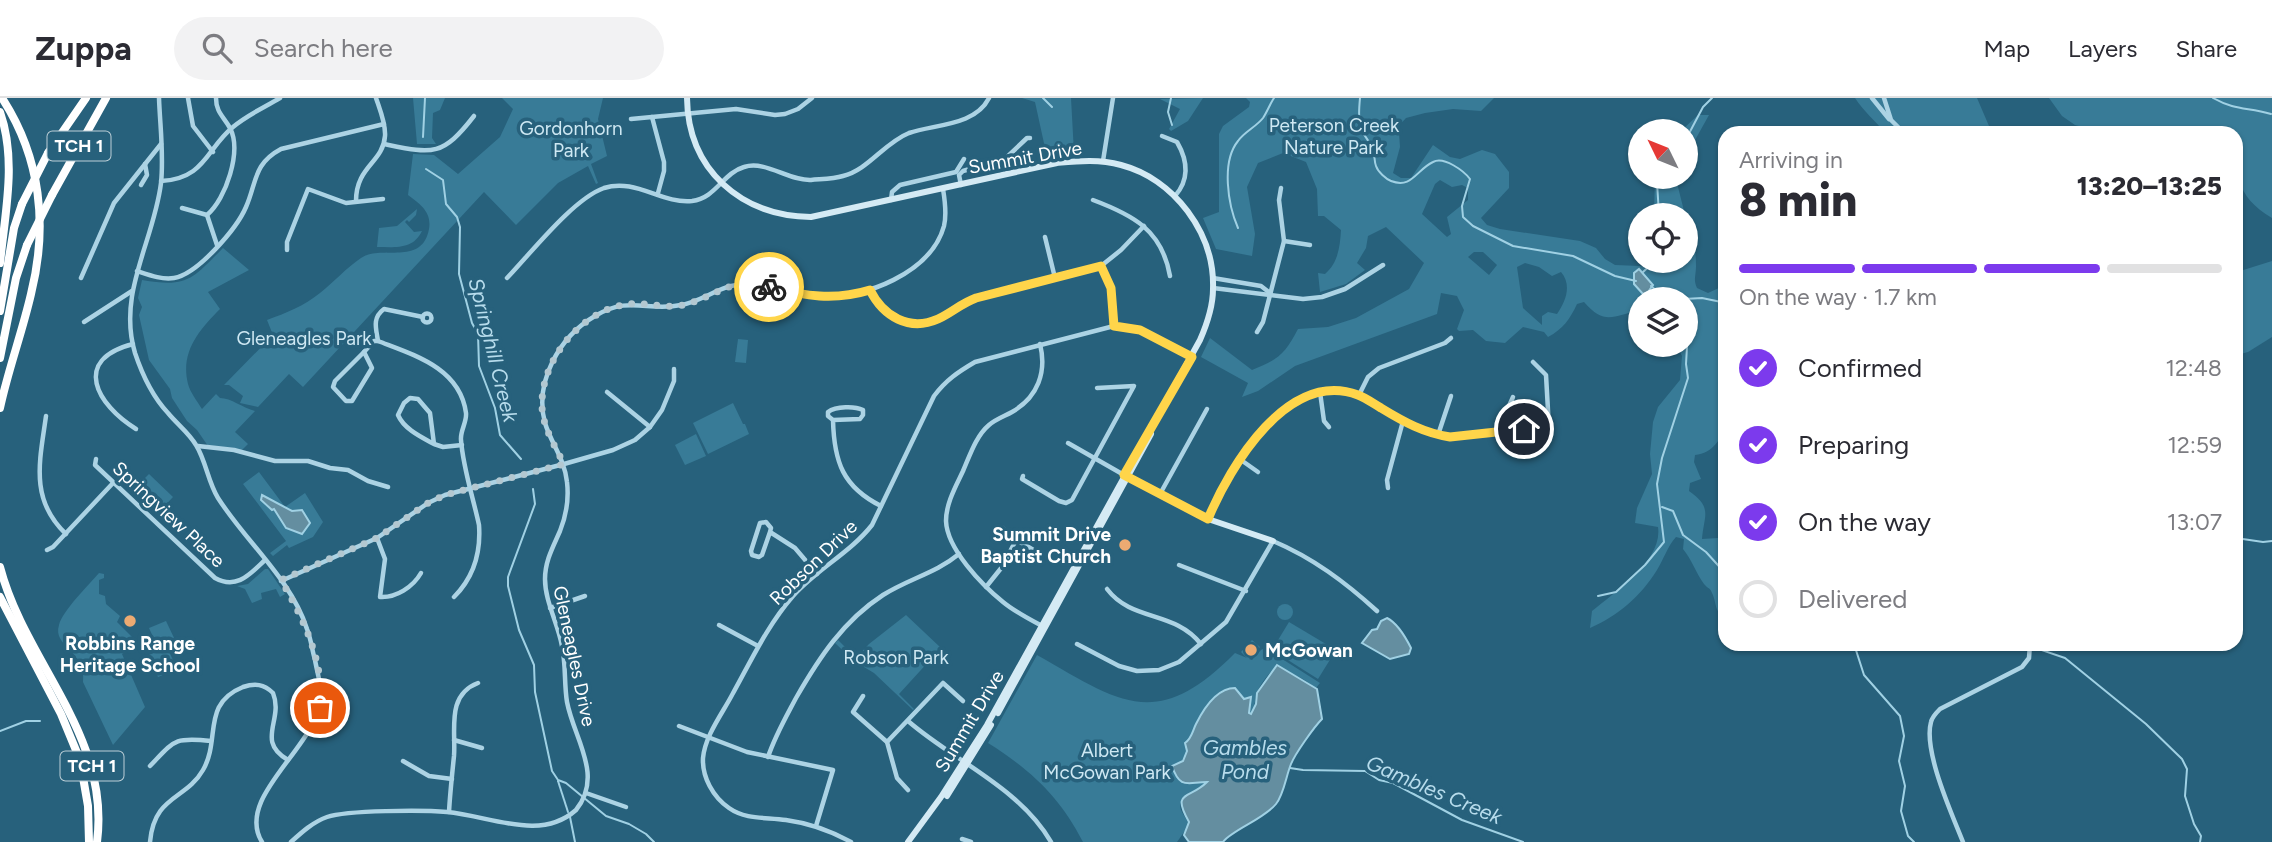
<!DOCTYPE html>
<html lang="en">
<head>
<meta charset="utf-8">
<style>
	body { margin:0; font-family:Figtree,sans-serif; background:#f2f2f3; color:#2b2b33; height:100vh; display:flex; flex-direction:column; font-size:26px; white-space:nowrap }
	* { box-sizing:border-box; margin:0 }
	p { font-size:23px; color:#7c7c81 }
	.icon { flex:none; width:38px; height:38px; fill:none; stroke:currentColor; stroke-width:2; stroke-linecap:round; stroke-linejoin:round }
	.map { position:relative; flex:1; overflow:hidden }
	.sheet { position:absolute; left:1718px; top:28px; width:525px; height:525px; display:flex; flex-direction:column; background:#fff; border-radius:21px; box-shadow:0 2px 5px #0004 }
	.sheet>* { flex:none }
	.needle { width:46px; rotate:313deg }
	.controls { position:absolute; left:1628px; top:21px; display:grid; gap:14px }
	.controls a { display:grid; place-items:center; width:70px; height:70px; border-radius:50%; background:#fff; box-shadow:0 2px 5px #0004; font-size:35px }
	.pin { position:absolute; display:grid; place-items:center; width:60px; height:60px; color:#fff; margin:-30px; border:4px solid #fff; border-radius:50%; box-shadow:0 2px 7px #0007 }
	.courier { position:absolute; display:grid; place-items:center; width:70px; height:70px; margin:-35px; border:5px solid #ffd54a; border-radius:50%; background:#fff; color:#222; box-shadow:0 2px 9px #0007 }
	.overview em { font-style:normal; font-weight:800 }
	.overview div { display:flex; flex-direction:column-reverse }
	.overview { display:flex; align-items:center; justify-content:space-between; height:119px; padding:0 21px }
	h1 { font-size:46px; font-weight:800; line-height:52px }
	.bar { display:grid; grid-template-columns:repeat(4,1fr); gap:10px 7px; align-content:center; height:84px; padding:0 21px }
	.bar i { height:9px; border-radius:5px; background:#e1e1e2 }
	.bar .active { background:#7c3aed }
	.bar p { grid-column:span 4 }
	ol { padding:0 21px; list-style:none }
	li { display:flex; align-items:center; gap:21px; height:77px }
	li p { margin-inline-start:auto }
	li .icon { padding:7px; border-radius:50%; background:#7c3aed; color:#fff; stroke-width:4 }
	li:last-child { color:#7c7c81 }
	li i { width:38px; height:38px; border:4px solid #e1e1e2; border-radius:50% }
	header { display:flex; align-items:center; gap:42px; box-sizing:border-box; height:98px; padding:0 35px; background:#fff; border-bottom:2px solid #e1e1e2 }
	header strong { font-size:33px }
	nav { display:flex; gap:38px; margin-inline-start:auto; font-size:24px }
	.search { width:490px; height:63px; background:#f2f2f3; display:flex; align-items:center; gap:18px; box-sizing:border-box; padding:0 24px; border-radius:38px; color:#7c7c81; font-size:26px }
	.map>svg:first-child { display:block }
</style>
</head>
<body>
<header>
<strong>Zuppa</strong>
<div class="search"><svg class="icon" aria-label="search" viewBox="0 0 24 24"><circle cx="10" cy="10" r="6"/><path d="M15 15l6 6"/></svg>Search here</div>
<nav><a>Map</a><a>Layers</a><a>Share</a></nav>
</header>
<div class="map">
<svg width="2272" height="744" viewBox="0 0 2272 744">
	<rect width="100%" height="100%" fill="#27617c"/>
	<g fill="#387b97" fill-rule="evenodd">
		<path d="M413,0H445L440,12L433,15L432,40L436,46H417Z"/>
		<path d="M502,0H603L598,21L607,58L591,66L598,85L596,86L588,68L558,85L516,127L484,94L303,289L289,276L258,309L240,305L243,298L229,287H224L273,237L267,222C286,215 304,208 320,195C334,184 346,170 361,160C381,146 422,169 429,131C432,114 420,106 408,97L413,56L434,57L458,76L500,39L513,11Z"/>
		<path d="M1022,0H1071L1074,55L1047,59L1035,4Z"/>
		<path d="M1203,0L1188,23L1171,33L1169,31L1180,11L1160,1Z"/>
		<path d="M1246,0H1494L1481,13L1453,11L1425,15L1406,20L1395,32L1399,35L1400,49L1393,75L1401,80H1411L1433,47L1450,59L1460,61L1482,52L1495,56L1509,74V90L1481,120L1487,127L1500,131L1580,143L1596,150L1605,161L1615,167L1640,168L1652,171L1656,163H1685V117C1693,132 1696,151 1696,168C1696,178 1693,181 1697,190L1708,195L1721,189L1725,183V325C1722,341 1713,355 1695,357L1694,364L1701,381L1690,385L1689,393C1713,410 1704,417 1702,441L1718,440L1725,456V519C1714,514 1717,505 1712,495C1709,488 1709,492 1704,486C1696,475 1692,462 1683,451L1684,441L1676,439C1667,449 1664,461 1657,472C1640,499 1619,517 1590,530L1592,513C1616,493 1663,462 1658,429L1635,425L1637,410L1652,376L1650,356L1653,324L1658,309L1680,282L1682,258L1679,252L1671,248L1685,247V201H1640V212C1613,218 1605,228 1584,204L1577,206C1570,221 1563,231 1548,239L1544,234L1523,229L1505,245L1486,243L1473,232L1459,233L1457,231L1464,212L1457,198L1441,195L1437,216L1295,268L1258,293L1242,299L1248,285L1201,259L1210,240L1252,272C1278,262 1285,256 1298,231L1328,229L1356,220L1409,191L1424,165L1386,129L1368,138L1366,150L1357,165L1365,172L1346,186L1320,194L1318,175L1325,176C1338,165 1340,149 1341,132L1324,118H1318L1317,91L1306,64L1283,55L1258,65L1247,89L1255,136L1252,158L1216,151L1203,120L1219,114V36L1223,28L1249,9L1250,4ZM1440,82L1452,89L1462,87L1468,90V102L1447,119L1451,136L1447,139L1422,116L1435,86ZM1474,154H1483L1497,167L1489,177L1468,159ZM1525,165L1539,169L1552,178L1561,174C1572,187 1566,203 1557,216L1548,214L1542,218V227L1523,210L1517,169Z"/>
		<path d="M1855,0H1977L1992,35H1885C1875,22 1864,14 1855,0Z"/>
		<path d="M2049,0H2272V120C2234,97 2236,75 2236,35H2105L2075,27L2062,18Z"/>
		<path d="M1698,17H1709L1685,60V33H1681Z"/>
		<path d="M1655,79H1679L1677,85L1685,117H1654Z"/>
		<path d="M417,111L416,117L409,124L407,122L405,124L414,134L422,133C413,152 395,149 377,149L379,130L397,128Z"/>
		<path d="M223,150L249,172L208,194L220,211C199,232 180,254 188,286C190,294 197,303 202,311L216,296L220,300C231,300 243,310 255,313L235,334L248,346L240,354L208,348L197,332L187,323L172,300L170,291L149,262L139,217L142,209L138,200L142,182C188,190 192,181 223,150Z"/>
		<path d="M2272,163V239L2248,254L2237,257V174Z"/>
		<path d="M738,241L748,242L746,265L735,264Z"/>
		<path d="M733,305L743,326H745L749,336L708,356L693,325Z"/>
		<path d="M696,336L706,358L685,367L675,347Z"/>
		<path d="M259,374L285,409L305,395L323,424L313,439L289,450L287,447L273,458L270,455L286,443L243,386Z"/>
		<path d="M149,376L173,399L157,416L132,393Z"/>
		<path d="M265,471H268L285,496L280,499L276,491L261,495L262,501L252,505L245,491L237,488L248,486Z"/>
		<path d="M99,475L104,476V480L99,482V496L105,498L106,506L120,518L117,524L135,542L129,552L122,556L145,609L113,647L83,584C87,553 52,549 59,527C63,512 88,488 99,475Z"/>
		<circle cx="1285" cy="514" r="8"/>
		<path d="M906,517L941,550L899,596L914,611L913,612L874,575L854,563L835,545L838,542L856,560L869,546Z"/>
		<path d="M166,523L175,542L158,550L149,530Z"/>
		<path d="M1289,524L1336,552L1318,581L1272,552Z"/>
		<path d="M1252,542L1260,549L1249,561L1252,562L1261,552L1265,550L1320,585L1315,591C1306,579 1288,576 1277,567C1270,575 1261,584 1257,595C1254,603 1256,608 1251,616L1249,615L1251,599L1245,601L1234,590C1204,590 1202,632 1185,645L1187,653L1183,663L1172,668C1178,686 1188,688 1205,683L1207,685C1198,691 1176,698 1181,712C1183,717 1187,721 1189,727L1177,744H1083C1060,699 1031,672 988,645L1037,557C1120,604 1156,635 1235,555L1247,560L1241,554Z"/>
		<path d="M167,549L177,571L158,579L149,557Z"/>
	</g>
	<g fill="#648ea0" stroke="#a0d1e4" stroke-width="2">
		<path d="M1639,171L1653,187L1648,194L1643,196L1634,186V175Z"/>
		<path d="M262,397L292,413L302,412L310,425L302,436L286,430L274,411L272,412L261,402Z"/>
		<path d="M1387,520C1397,525 1406,540 1411,550L1409,556L1390,561L1362,545L1372,532L1377,531L1381,523Z"/>
		<path d="M1277,567L1317,591L1322,621C1314,629 1295,656 1291,666C1286,678 1284,696 1276,706C1264,721 1232,732 1223,744H1189L1184,737L1189,724C1171,692 1189,702 1207,684C1188,684 1180,692 1172,668L1183,663L1187,653L1185,645C1192,640 1192,634 1196,626C1203,612 1216,590 1235,590L1244,601L1251,599L1249,615L1251,616L1256,606L1257,595Z"/>
	</g>
	<g fill="none" stroke-linecap="round" stroke-linejoin="round">
		<g stroke="#a0d1e4" stroke-width="2">
			<path d="M1043,0L1052,9"/>
			<path d="M1171,0L1168,14L1172,27"/>
			<path d="M1360,0C1359,11 1358,21 1362,33C1365,39 1371,45 1373,52C1375,57 1374,63 1376,68C1378,74 1386,81 1391,83C1412,91 1416,72 1433,64C1444,58 1464,73 1470,81L1462,108L1463,119L1473,128L1513,148L1573,158L1615,178L1636,183"/>
			<path d="M2213,0C2236,13 2247,9 2271,16"/>
			<path d="M423,39L425,0"/>
			<path d="M1685,43L1703,9L1712,0"/>
			<path d="M426,71L443,82L446,106L457,119L460,129L459,176L472,225L478,236L479,268L495,310L500,337L521,361"/>
			<path d="M1659,117L1657,84L1660,79"/>
			<path d="M1238,130C1228,107 1221,64 1238,43C1244,34 1256,29 1263,20C1267,14 1270,6 1274,0"/>
			<path d="M1643,174L1655,163"/>
			<path d="M1651,188L1666,201"/>
			<path d="M1661,196L1684,201L1702,200L1726,205"/>
			<path d="M533,391L535,406L508,479V488L519,532L534,567L535,594L552,673L558,682L566,685L606,718L629,726L646,736L654,744"/>
			<path d="M1662,409L1673,413L1683,437L1706,454L1726,476"/>
			<path d="M2236,440L2263,444L2272,443"/>
			<path d="M1598,498L1616,494L1645,467L1664,444L1657,386L1662,360L1688,280L1686,266L1688,231L1685,227"/>
			<path d="M1854,546L1864,577L1900,618L1904,638L1899,663L1905,688L1901,713L1908,738L1914,744"/>
			<path d="M2024,546L2065,560L2146,626L2182,661L2187,671L2185,698L2194,726L2201,738L2200,744"/>
			<path d="M0,633L26,623H40"/>
			<path d="M1290,670L1303,672L1365,673L1379,682L1393,685L1462,722L1523,744"/>
			<path d="M558,683L568,714"/>
			<path d="M570,719L575,744"/>
		</g>
		<g stroke="#acd3e4" stroke-width="4.5">
			<path d="M159,0C160,28 164,57 161,85C154,143 117,195 135,255C142,276 153,299 168,315C177,326 189,335 196,347C206,363 208,384 218,400C246,444 291,481 307,531C311,541 312,552 315,562C317,573 320,583 321,594C325,644 233,697 262,744"/>
			<path d="M188,0L193,28L213,54"/>
			<path d="M1872,0L1889,21"/>
			<path d="M1884,0L1891,22L1904,35"/>
			<path d="M652,19L664,64V73L658,95"/>
			<path d="M631,21L736,11L775,17L785,16L798,11L812,0"/>
			<path d="M1162,38L1177,44C1188,63 1190,81 1175,98"/>
			<path d="M384,46C433,56 442,59 474,18"/>
			<path d="M1103,63L1113,0"/>
			<path d="M161,83C205,81 206,51 233,29C247,17 265,9 280,0"/>
			<path d="M141,87L147,77L145,66"/>
			<path d="M961,87L959,77L963,73L1006,60L1027,40H1030"/>
			<path d="M891,102L892,94L900,87L956,74L964,61"/>
			<path d="M1093,102C1133,117 1162,132 1170,178"/>
			<path d="M356,103C356,68 383,65 385,38C386,26 380,12 376,0"/>
			<path d="M182,110L207,117C226,101 242,53 230,30C223,18 216,14 216,0"/>
			<path d="M207,117L217,147"/>
			<path d="M1045,139L1055,180"/>
			<path d="M1284,143L1310,147"/>
			<path d="M287,152V144L308,91L346,105L383,101"/>
			<path d="M1101,168L1111,190L1114,228"/>
			<path d="M137,173C149,177 162,182 174,180C198,176 237,130 246,109C257,84 253,66 281,51L384,26"/>
			<path d="M81,180L114,105L161,46"/>
			<path d="M507,180C531,155 573,101 604,90C636,80 661,106 692,103C716,100 723,75 744,69C766,62 788,83 811,82C821,81 833,81 843,78C868,72 884,45 909,35C935,26 975,28 989,0"/>
			<path d="M1213,180L1261,188L1270,195"/>
			<path d="M1213,190L1303,201L1322,199L1345,191L1383,167"/>
			<path d="M870,193L876,204L888,217L911,226L929,224L976,200L1101,168L1121,152L1144,128"/>
			<circle cx="427" cy="220" r="4.5"/>
			<path d="M84,224L132,193"/>
			<path d="M1257,234L1263,224L1284,143L1279,102L1281,90"/>
			<path d="M378,243C376,230 372,220 384,211L423,219"/>
			<path d="M133,246C71,262 97,307 136,331"/>
			<path d="M1040,246C1047,274 1038,299 1012,314C1005,318 996,321 989,327C976,338 970,357 963,373C956,388 946,405 946,423C947,451 982,487 1003,504C1015,514 1031,522 1044,529"/>
			<path d="M364,254L374,243H378C414,257 460,270 466,315C467,324 460,333 461,342C463,370 473,399 479,427C481,455 474,479 454,499"/>
			<path d="M364,254L372,270L352,303H346L333,289L335,283Z"/>
			<path d="M607,294L650,329"/>
			<path d="M1320,294L1324,323L1329,329"/>
			<path d="M1359,297L1368,279L1379,270L1445,245L1451,240"/>
			<path d="M46,318C40,362 29,401 66,436"/>
			<path d="M833,322L860,321L863,317V312C855,308 836,308 828,314V318L833,322C834,364 843,389 881,408"/>
			<path d="M1498,333L1513,299"/>
			<path d="M1438,337L1451,298"/>
			<path d="M1068,345L1124,377"/>
			<path d="M434,346C421,339 404,331 398,317L404,305L410,300L418,301L430,315L434,346L443,349L462,347"/>
			<path d="M198,348L234,352L275,363H308L330,370L348,372L368,383L388,389"/>
			<path d="M96,361L95,367L215,480C237,492 250,476 265,462"/>
			<path d="M1241,362L1258,374"/>
			<path d="M1023,378L1022,381L1059,403L1066,405L1072,402L1134,288L1097,290"/>
			<path d="M1388,390L1387,382L1403,323"/>
			<path d="M1160,396L1207,311"/>
			<path d="M1208,421C1231,367 1286,273 1358,297C1384,305 1405,330 1433,336C1454,341 1475,335 1496,333C1514,332 1532,331 1549,330L1546,277L1533,264"/>
			<path d="M1003,430L1008,437L1042,457"/>
			<path d="M770,434L762,457L759,459L752,457L751,453L760,425L766,424L771,430L770,434L795,450L817,476"/>
			<path d="M377,440L385,461L380,499C396,500 413,489 421,475"/>
			<path d="M47,452L53,449L113,385"/>
			<path d="M1179,467L1246,493"/>
			<path d="M281,483L377,440L428,405L445,397L564,366L613,352L635,342L650,329L662,312L674,283V271"/>
			<path d="M986,489L1002,469L1016,442"/>
			<path d="M1107,491C1132,524 1174,512 1201,546"/>
			<path d="M550,510L585,498"/>
			<path d="M719,527L758,548"/>
			<path d="M1077,546L1119,568L1137,573L1159,572L1179,564L1226,524L1273,443C1313,460 1345,484 1377,513"/>
			<path d="M863,598L853,614L887,644L897,680L908,692"/>
			<path d="M908,623C954,663 1019,689 1051,744"/>
			<path d="M679,628L747,654L833,672L816,728"/>
			<path d="M454,642L482,650"/>
			<path d="M887,644L943,585L963,603"/>
			<path d="M768,659C775,638 786,619 796,600C819,560 843,523 883,497C908,481 936,475 959,456"/>
			<path d="M403,663L429,678L452,681"/>
			<path d="M150,668C175,642 174,639 211,643"/>
			<path d="M586,695L626,709"/>
			<path d="M449,714C450,696 452,677 454,658C456,632 446,597 478,585"/>
			<path d="M962,741L971,744"/>
			<path d="M150,744C154,697 186,702 203,672C221,641 201,606 243,589C255,585 264,586 273,595C284,622 255,643 288,662"/>
			<path d="M291,744C302,734 313,724 327,719C347,712 424,712 447,714C491,718 540,744 576,712C604,677 574,641 567,604C564,586 566,566 562,548C558,525 545,504 545,481C545,463 553,449 560,433C566,418 569,401 567,384C565,362 551,345 545,325C534,284 559,239 595,218C630,197 647,214 681,207C704,203 721,186 746,186C771,185 795,198 820,199C864,201 931,175 944,128C947,116 945,103 943,91"/>
			<path d="M851,744C831,733 808,725 786,722C766,719 746,722 729,710C713,699 702,679 703,660C705,638 722,616 732,597C751,563 767,528 793,498C817,471 850,455 872,427L934,298C946,282 958,274 975,264L1114,228L1140,232L1192,259"/>
			<path d="M1963,744C1952,716 1923,653 1931,624C1932,619 1936,615 1940,611L2022,569L2029,560L2030,546"/>
		</g>
		<g stroke="#d4eaf4" stroke-width="6">
			<path d="M687,0C688,72 741,118 811,119L1057,65C1079,63 1099,61 1121,67C1174,81 1215,135 1213,191C1213,209 1207,226 1200,242L987,627L941,699L908,744"/>
			<path d="M1125,377L1208,421L1273,443"/>
			<path d="M998,615L1151,336"/>
			<path d="M947,698L991,627"/>
		</g>
		<g stroke="#fff" stroke-width="8">
			<path d="M0,14C17,62 5,115 0,165"/>
			<path d="M48,55L86,0"/>
			<path d="M52,97L106,0"/>
			<path d="M0,213L14,130L22,106"/>
			<path d="M0,260L16,180L27,147"/>
			<path d="M0,310C8,272 22,235 31,196C48,128 41,60 2,0"/>
			<path d="M0,469C25,565 111,637 97,744"/>
			<path d="M0,499L61,616L80,662L88,708L89,744"/>
		</g>
		<g stroke="#fff" stroke-width="8">
			<path d="M22,106L48,55"/>
			<path d="M27,147L52,97"/>
		</g>
	</g>
	<g fill="none" stroke-linecap="round" stroke-linejoin="round">
		<path stroke="#b3c8d1" stroke-width="7" stroke-dasharray="0 12.6" d="M320,610C325,564 303,520 281,482L377,440L428,405L445,397L564,366C555,348 542,328 542,307C541,261 583,210 630,206C647,204 665,211 683,207C717,199 729,178 769,189"/>
		<path stroke="#ffd54a" stroke-width="9" d="M769,189C805,198 834,203 870,192C883,218 909,234 938,221C951,215 962,205 976,200L1101,168L1111,190L1114,228L1140,232L1192,259L1124,377L1208,421C1230,368 1288,271 1358,297C1366,300 1374,306 1381,310C1404,324 1424,335 1450,339L1524,331"/>
	</g>
	<g fill="#ecaa72" stroke="#27617c" stroke-width="2.5">
		<circle cx="1125" cy="447" r="7"/>
		<circle cx="130" cy="523" r="7"/>
		<circle cx="1251" cy="552" r="7"/>
	</g>
	<g text-anchor="middle" stroke-width="7" stroke-linejoin="round" paint-order="stroke">
		<g fill="#27617c" stroke="#bed0d8" stroke-width="2">
			<rect x="47.5" y="33.5" width="63" height="29" rx="5"/>
			<rect x="60.5" y="653.5" width="63" height="29" rx="5"/>
		</g>
		<g font-size="18" font-weight="bold" fill="#fff">
			<text x="79" y="54">TCH 1</text>
			<text x="92" y="674">TCH 1</text>
		</g>
		<g font-size="19" fill="#cee8f3" stroke="#27617c">
			<text x="1334" y="34">Peterson Creek<tspan x="1334" dy="22">Nature Park</tspan></text>
			<text x="571" y="37">Gordonhorn<tspan x="571" dy="22">Park</tspan></text>
			<text x="304" y="247">Gleneagles Park</text>
			<text x="896" y="566">Robson Park</text>
			<text x="1107" y="659">Albert<tspan x="1107" dy="22">McGowan Park</tspan></text>
		</g>
		<g font-size="19" fill="#fff" stroke="#27617c">
			<text transform="translate(1025 59) rotate(-10)" y="7">Summit Drive</text>
			<text transform="translate(169 416) rotate(43)" y="7">Springview Place</text>
			<text transform="translate(813 464) rotate(-44)" y="7">Robson Drive</text>
			<text transform="translate(575 558) rotate(78)" y="7">Gleneagles Drive</text>
			<text transform="translate(969 623) rotate(-59)" y="7">Summit Drive</text>
		</g>
		<g font-size="19" font-weight="bold" fill="#fff" stroke="#27617c" text-anchor="end">
			<text x="1111" y="443">Summit Drive<tspan x="1111" dy="22">Baptist Church</tspan></text>
			<text x="130" y="552" text-anchor="middle">Robbins Range<tspan x="130" dy="22">Heritage School</tspan></text>
			<text x="1265" y="559" text-anchor="start">McGowan</text>
		</g>
		<g font-size="21" font-style="italic" fill="#b7dcec" stroke="#27617c">
			<text transform="translate(493 252) rotate(76)" y="7">Springhill Creek</text>
			<text x="1245" y="657">Gambles<tspan x="1245" dy="24">Pond</tspan></text>
			<text transform="translate(1434 692) rotate(23)" y="7">Gambles Creek</text>
		</g>
	</g>
</svg>
<div class="controls">
<a><svg class="needle" viewBox="-14 -14 28 28"><path d="M0-13l5 13h-10z" fill="#e53935"/><path d="M0 13l5-13h-10z" fill="#7c7c81"/></svg></a>
<a><svg class="icon" aria-label="locate" viewBox="0 0 24 24"><circle cx="12" cy="12" r="6"/><path d="M12 2v4M12 18v4M2 12h4M18 12h4"/></svg></a>
<a><svg class="icon" aria-label="layers" viewBox="0 0 24 24"><path d="M12 4l9 5-9 5-9-5zM3 14l9 5 9-5"/></svg></a>
</div>
<div class="pin" style="left:320px;top:610px;background:#ea580c"><svg class="icon" aria-label="bag" viewBox="0 0 24 24"><path d="M5 8h14l-1 12H6zM9 8a3 3 0 0 1 6 0"/></svg></div>
<div class="pin" style="left:1524px;top:331px;background:#1f2937"><svg class="icon" aria-label="home" viewBox="0 0 24 24"><path d="M3 11l9-7 9 7M6 9v11h12V9"/></svg></div>
<div class="courier" style="left:769px;top:189px"><svg class="icon" aria-label="bike" viewBox="0 0 24 24"><circle cx="6" cy="16" r="4"/><circle cx="18" cy="16" r="4"/><path d="M6 16l4-8h5l3 8M10 8l3 8H6M13 5h3"/></svg></div>
<section class="sheet">
<div class="overview"><div><h1>8 min</h1><p>Arriving in</p></div><em>13:20–13:25</em></div>
<div class="bar"><i class="active"></i><i class="active"></i><i class="active"></i><i></i><p>On the way · 1.7 km</p></div>
<ol>
<li><svg class="icon" aria-label="check" viewBox="0 0 24 24"><path d="M5 12l5 5 9-10"/></svg>Confirmed<p>12:48</p></li>
<li><svg class="icon" aria-label="check" viewBox="0 0 24 24"><path d="M5 12l5 5 9-10"/></svg>Preparing<p>12:59</p></li>
<li><svg class="icon" aria-label="check" viewBox="0 0 24 24"><path d="M5 12l5 5 9-10"/></svg>On the way<p>13:07</p></li>
<li><i></i>Delivered</li>
</ol>
</section>
</div>
</body>
</html>
